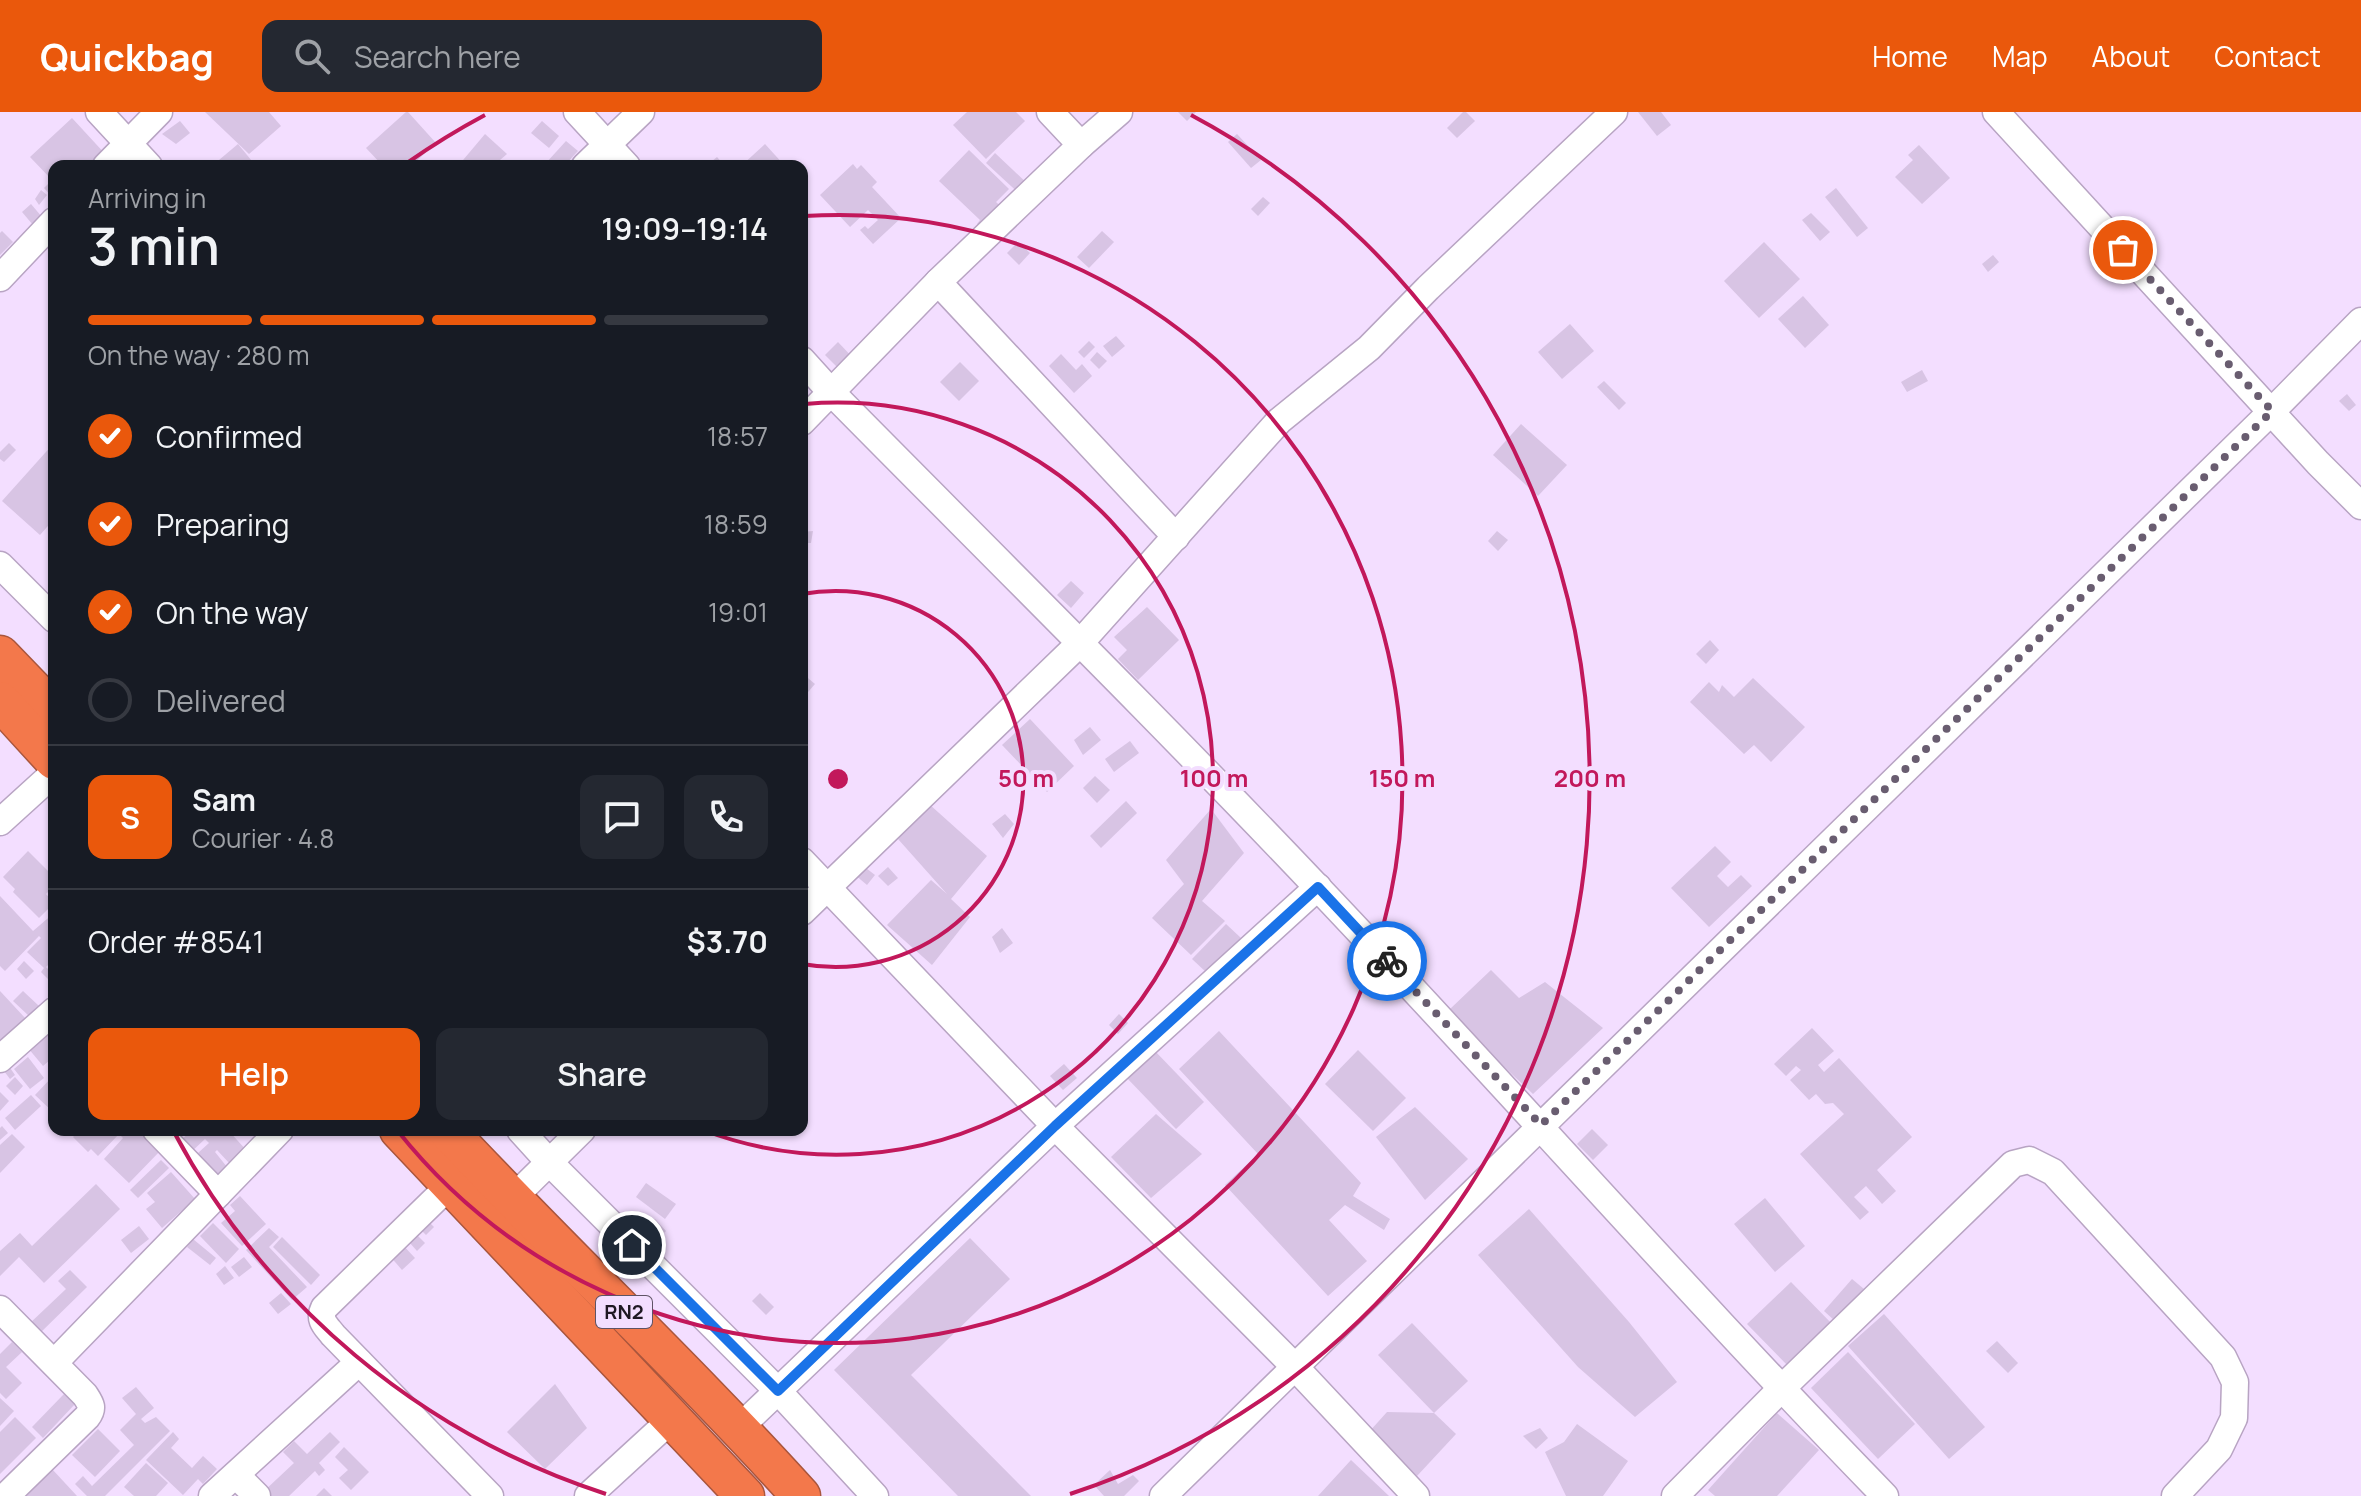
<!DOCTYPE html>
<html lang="en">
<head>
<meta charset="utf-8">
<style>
	body { margin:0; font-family:Manrope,sans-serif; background:#242831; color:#f1f3f6; height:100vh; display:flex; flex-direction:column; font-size:30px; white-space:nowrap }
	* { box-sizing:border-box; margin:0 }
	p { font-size:26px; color:#9ea1a6 }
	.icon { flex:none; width:44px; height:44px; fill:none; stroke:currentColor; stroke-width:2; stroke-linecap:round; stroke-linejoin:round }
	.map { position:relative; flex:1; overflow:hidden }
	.sheet { position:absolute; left:48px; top:48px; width:760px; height:976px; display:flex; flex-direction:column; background:#171b24; border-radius:16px; box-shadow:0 2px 6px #0004 }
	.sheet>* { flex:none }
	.pin { position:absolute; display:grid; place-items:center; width:68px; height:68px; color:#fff; margin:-34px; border:4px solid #fff; border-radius:50%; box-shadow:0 2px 8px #0007 }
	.courier { position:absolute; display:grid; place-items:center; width:80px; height:80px; margin:-40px; border:6px solid #1a73e8; border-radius:50%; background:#fff; color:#222; box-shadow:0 2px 10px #0007 }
	.summary em { font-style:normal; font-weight:600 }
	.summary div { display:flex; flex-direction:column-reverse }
	.summary { display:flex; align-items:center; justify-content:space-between; height:136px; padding:0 40px }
	h1 { font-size:52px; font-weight:600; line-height:60px }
	.bar { display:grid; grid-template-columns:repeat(4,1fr); gap:12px 8px; align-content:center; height:96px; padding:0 40px }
	.bar i { height:10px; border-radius:6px; background:#363941 }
	.bar .on { background:#ea580c }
	.bar p { grid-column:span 4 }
	.line { display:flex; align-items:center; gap:20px; padding:0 40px; border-top:2px solid #363941 }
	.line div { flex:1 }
	.round { display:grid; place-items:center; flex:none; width:84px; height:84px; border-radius:16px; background:#242831 }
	ol { padding:0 40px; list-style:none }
	li { display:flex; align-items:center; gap:24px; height:88px }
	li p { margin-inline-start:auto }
	li .icon { padding:8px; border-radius:50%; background:#ea580c; color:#fff; stroke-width:4 }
	li:last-child { color:#9ea1a6 }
	li i { width:44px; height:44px; border:4px solid #363941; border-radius:50% }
	.action { display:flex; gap:16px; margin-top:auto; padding:16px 40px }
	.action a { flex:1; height:92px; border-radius:16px; background:#ea580c; color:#fff; font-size:32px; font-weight:600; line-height:92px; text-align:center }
	.action a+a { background:#242831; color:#f1f3f6 }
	header { display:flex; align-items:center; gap:48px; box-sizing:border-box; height:112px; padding:0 40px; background:#ea580c; color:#fff }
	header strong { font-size:38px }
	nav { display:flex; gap:44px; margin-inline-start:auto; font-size:28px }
	.search { width:560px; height:72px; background:#242831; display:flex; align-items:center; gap:20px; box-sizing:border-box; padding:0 28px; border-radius:16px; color:#9ea1a6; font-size:30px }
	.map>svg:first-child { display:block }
</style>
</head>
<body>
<header>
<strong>Quickbag</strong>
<div class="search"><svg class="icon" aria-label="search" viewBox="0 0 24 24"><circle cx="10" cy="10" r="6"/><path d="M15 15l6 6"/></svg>Search here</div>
<nav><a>Home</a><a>Map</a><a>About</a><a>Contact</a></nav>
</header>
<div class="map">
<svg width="2361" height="1384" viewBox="0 0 2361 1384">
	<rect width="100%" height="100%" fill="#f3deff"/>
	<g fill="#d8c4e4">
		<path d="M205,0H269L281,14L249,42Z"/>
		<path d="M406,0H408L436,31L411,54H383L366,36Z"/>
		<path d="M967,0H1016L1025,9L986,47L953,13Z"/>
		<path d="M1178,0H1196L1187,9Z"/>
		<path d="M1463,0H1466L1475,9L1457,26L1447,16Z"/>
		<path d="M1638,0H1661L1671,13L1657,24Z"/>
		<path d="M72,6L107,44L96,54H54V87L44,76L52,68L30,45Z"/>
		<path d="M180,9L190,21L176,32L162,22Z"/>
		<path d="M542,9L559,24L549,36L531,21Z"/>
		<path d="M485,22L507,42L493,54H458Z"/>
		<path d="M1237,22L1261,48L1251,56L1228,30Z"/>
		<path d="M566,29L578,39L564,54H549L546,51Z"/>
		<path d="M238,32L256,54H225L219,48Z"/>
		<path d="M765,32L785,54H741Z"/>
		<path d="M1919,33L1950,66L1922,92L1895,65L1913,48L1908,43Z"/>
		<path d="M969,38L1009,77L996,90L1008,101L987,122L977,112L980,108L939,69Z"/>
		<path d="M995,41L1032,76L1023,85L986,51Z"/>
		<path d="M717,45L725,54H706Z"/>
		<path d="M853,52L857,57L861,53L877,70L872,75L901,106L873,132L860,118L865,114L868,117L878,108L868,98L850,115L820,83Z"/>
		<path d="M1836,76L1868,116L1857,125L1825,85Z"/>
		<path d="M41,78L47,83L39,93L35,87Z"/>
		<path d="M1263,85L1270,91L1258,104L1251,97Z"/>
		<path d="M31,92L42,105L33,113L22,100Z"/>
		<path d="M1811,101L1830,120L1820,129L1802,108Z"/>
		<path d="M2,119L13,130L0,143V121Z"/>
		<path d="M1102,119L1114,130L1089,156L1077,145Z"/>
		<path d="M1018,130L1030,141L1019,153L1007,141Z"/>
		<path d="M1764,130L1800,167L1759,206L1724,169Z"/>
		<path d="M1993,143L1999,150L1988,160L1982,152Z"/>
		<path d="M1803,184L1829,213L1805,236L1778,207Z"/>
		<path d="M1570,212L1594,239L1562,267L1538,240Z"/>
		<path d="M1116,224L1125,234L1112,245L1103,234Z"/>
		<path d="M1089,229L1095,235L1084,246L1078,240Z"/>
		<path d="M838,230L855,248L843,261L825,243Z"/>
		<path d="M1097,240L1107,249L1099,257L1090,248Z"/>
		<path d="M1061,242L1076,258L1082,252L1092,264L1074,281L1049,254Z"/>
		<path d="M960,250L979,269L959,289L940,270Z"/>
		<path d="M1922,258L1928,269L1907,280L1901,270Z"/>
		<path d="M1604,269L1626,291L1619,298L1597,275Z"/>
		<path d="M2347,282L2356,293L2349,299L2339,289Z"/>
		<path d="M1521,312L1567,353L1538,384L1493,343Z"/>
		<path d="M9,331L16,338L4,350L0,347V340Z"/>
		<path d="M54,331V407L40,423L2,389Z"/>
		<path d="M813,419L811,431H802V420Z"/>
		<path d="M1497,419L1508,428L1498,439L1488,429Z"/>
		<path d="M1071,469L1084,481L1071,496L1057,483Z"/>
		<path d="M1147,495L1179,528L1138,568L1118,547L1127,538L1114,525Z"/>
		<path d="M1710,528L1719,538L1706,552L1696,542Z"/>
		<path d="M802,561L815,572L802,587Z"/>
		<path d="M1753,566L1805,615L1771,650L1754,633L1744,642L1690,590L1709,570L1719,580L1722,573L1734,585Z"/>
		<path d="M1030,607L1074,654L1047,680L1002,633Z"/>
		<path d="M1090,615L1101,628L1083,643L1074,628Z"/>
		<path d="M1130,629L1139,641L1114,660L1105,647Z"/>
		<path d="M1095,664L1110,678L1097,691L1083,676Z"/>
		<path d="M1126,689L1137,701L1101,736L1090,724Z"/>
		<path d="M929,692L987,744L951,787L970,805L932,853L887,813L931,768L947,782L898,727Z"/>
		<path d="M1211,697L1244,741L1202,789L1225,809L1191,843L1152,806L1184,772L1166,748Z"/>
		<path d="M1005,702L1014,712L1003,726L992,712Z"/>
		<path d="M1715,734L1731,750L1717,764L1728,775L1741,763L1752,774L1709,815L1671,776Z"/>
		<path d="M28,739L54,765V774L46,782L54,791L39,806L13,780L15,777L3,765Z"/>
		<path d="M862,753L875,763L867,773L854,762Z"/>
		<path d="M888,755L898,766L888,774L878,764Z"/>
		<path d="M0,784L33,819L54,801V819L49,814V837L54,834V857L49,852L46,855L54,863V873L41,860L44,856L27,840L41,826L39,824L5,859L0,854Z"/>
		<path d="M1226,812L1241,826L1207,861L1192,847Z"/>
		<path d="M1002,816L1013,831L1000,841L992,825Z"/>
		<path d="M24,849L34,859L26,867L17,857Z"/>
		<path d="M1491,858L1519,886L1545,870L1603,916L1533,982L1496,947L1450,897Z"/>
		<path d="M0,879L26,907L0,932Z"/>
		<path d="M23,879L39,894L30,905L13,889Z"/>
		<path d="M1119,902L1128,911L1118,922L1109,913Z"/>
		<path d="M1812,916L1834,939L1818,953L1824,960L1839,946L1912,1025L1877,1058L1896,1079L1882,1092L1866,1074L1854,1085L1869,1100L1860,1108L1800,1042L1844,1002L1833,991L1825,992L1816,982L1809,988L1790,968L1801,958L1796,954L1786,964L1774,952Z"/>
		<path d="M43,918L54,930V952L50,948L43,954L28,936Z"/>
		<path d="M1219,919L1361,1071L1353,1084L1390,1107L1384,1118L1345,1093L1329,1108L1367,1149L1328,1184L1225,1073L1258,1042L1179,957Z"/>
		<path d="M1153,937L1204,990L1176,1017L1125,964Z"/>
		<path d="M1358,938L1406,986L1373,1019L1325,972Z"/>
		<path d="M28,945L44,966L30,977L14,957Z"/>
		<path d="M6,950L15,963L10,967L1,955Z"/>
		<path d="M1064,952L1077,966L1063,978L1050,964Z"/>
		<path d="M54,963V1001L35,983Z"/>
		<path d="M15,965L23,974L15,983L6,974Z"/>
		<path d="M0,980L9,989L0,999Z"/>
		<path d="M31,983L41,994L15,1018L5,1006Z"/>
		<path d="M1415,995L1468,1047L1425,1088L1376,1025Z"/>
		<path d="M1156,1002L1202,1042L1151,1086L1111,1045Z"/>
		<path d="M2,1014L8,1021L0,1028V1016Z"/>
		<path d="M1592,1017L1608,1033L1593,1048L1577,1032Z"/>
		<path d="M74,1018H140L161,1038L129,1071L104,1047L123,1026L119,1022L98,1044L91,1037L88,1040L73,1025L77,1021Z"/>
		<path d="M192,1018H228L247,1039L231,1053L217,1038L215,1040L227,1055L214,1067L201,1052L205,1049L198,1041L209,1031L205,1027L189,1042L179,1030Z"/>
		<path d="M12,1022L25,1035L0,1061V1033Z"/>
		<path d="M161,1048L169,1056L138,1086L130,1078Z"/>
		<path d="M171,1060L195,1087L162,1116L146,1097L155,1090L147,1081Z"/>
		<path d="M646,1071L676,1092L665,1107L636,1085Z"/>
		<path d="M96,1072L120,1097L44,1171L19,1145L0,1164V1139L20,1121L32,1134Z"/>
		<path d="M240,1084L266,1112L242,1134L221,1111L235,1099L230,1093Z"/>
		<path d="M1765,1086L1805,1134L1775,1160L1734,1112Z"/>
		<path d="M1529,1097L1629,1210L1677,1270L1635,1305L1578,1255L1478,1143Z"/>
		<path d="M655,1107L666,1119L656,1129L645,1117Z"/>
		<path d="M429,1110L434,1115L426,1123L421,1118Z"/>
		<path d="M213,1111L239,1137L226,1151L200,1124Z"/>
		<path d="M139,1114L149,1127L131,1141L121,1128Z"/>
		<path d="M269,1116L279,1125L269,1135L307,1175L292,1188L246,1138Z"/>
		<path d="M417,1123L425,1131L417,1139L409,1130Z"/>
		<path d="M282,1125L320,1163L311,1173L273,1135Z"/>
		<path d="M970,1126L1010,1167L911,1263L1031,1384H958L834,1258Z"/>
		<path d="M193,1127L216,1146L210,1153L187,1135Z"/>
		<path d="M401,1131L415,1146L402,1158L389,1143Z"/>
		<path d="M244,1145L252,1155L239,1165L231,1155Z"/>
		<path d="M225,1154L234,1166L224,1173L216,1162Z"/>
		<path d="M70,1158L87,1175L38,1223L28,1213L66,1177L58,1169Z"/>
		<path d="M1852,1167L1864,1177L1835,1209L1824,1199Z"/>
		<path d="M1791,1170L1835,1215L1791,1257L1747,1212Z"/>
		<path d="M281,1181L291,1192L278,1202L269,1191Z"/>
		<path d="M760,1181L774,1195L766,1203L752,1189Z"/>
		<path d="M1884,1202L1985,1315L1949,1347L1848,1234Z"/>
		<path d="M1412,1211L1468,1269L1434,1301L1378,1243Z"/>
		<path d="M1997,1229L2018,1251L2008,1261L1986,1239Z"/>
		<path d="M12,1230L22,1240L6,1255L22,1271L6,1287L0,1281V1242Z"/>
		<path d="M1848,1240L1915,1312L1878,1347L1811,1276Z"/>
		<path d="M555,1272L587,1316L545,1357L507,1320Z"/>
		<path d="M136,1275L154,1296L141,1307L145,1311L156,1305L170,1319L105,1384H87L75,1372L83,1364L92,1374L134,1333L120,1318L136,1302L122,1286Z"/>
		<path d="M64,1282L75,1292L43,1326L32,1315Z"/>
		<path d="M0,1286L14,1299L0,1314Z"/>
		<path d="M1387,1300L1434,1301L1456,1322L1417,1364L1369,1320Z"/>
		<path d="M1777,1301L1819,1338L1777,1384H1715L1708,1378Z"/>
		<path d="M15,1305L36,1326L0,1362V1320Z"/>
		<path d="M1577,1312L1628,1349L1603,1384H1566L1545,1340L1564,1330Z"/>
		<path d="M1540,1316L1548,1326L1536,1337L1523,1324Z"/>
		<path d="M98,1317L120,1339L95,1365L72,1343Z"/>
		<path d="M173,1320L179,1327L171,1336L192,1356L203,1344L217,1357L203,1372L198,1367L183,1383L146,1348Z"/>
		<path d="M330,1320L340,1330L319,1351L325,1358L319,1364L315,1359L289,1384H265L262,1381L294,1351L283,1340L294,1329L307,1342Z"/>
		<path d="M344,1335L369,1360L351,1378L339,1366L348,1358L335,1345Z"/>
		<path d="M1351,1348L1389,1384H1318Z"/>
		<path d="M146,1351L168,1371L156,1384H134L124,1375Z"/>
		<path d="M52,1357L77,1384H24Z"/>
		<path d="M1110,1358L1118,1372L1133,1363L1139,1369L1124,1384H1104L1094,1373Z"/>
		<path d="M324,1376L332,1384H316Z"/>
	</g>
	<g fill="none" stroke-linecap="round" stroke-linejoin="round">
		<g stroke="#b8a4c3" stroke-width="29">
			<g id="minor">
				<path d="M99,0L149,54"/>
				<path d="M577,0L627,54"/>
				<path d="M1996,0L2318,351L2361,394"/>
				<path d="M1081,33L1119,0"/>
				<path d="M106,54L159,0"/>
				<path d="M585,54L641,0"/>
				<path d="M0,166L54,109"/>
				<path d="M938,170L1176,425"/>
				<path d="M802,248L831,280C994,445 1160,609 1320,778C1510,978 1692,1186 1885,1384"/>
				<path d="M802,310L938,170L1081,33L1050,0"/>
				<path d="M0,453L54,507"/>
				<path d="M0,710L54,661"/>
				<path d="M802,749L1055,1014L1295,1255L1416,1384"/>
				<path d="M802,800L1080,531L1279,309L1369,236L1428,176L1614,0"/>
				<path d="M0,947L54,899"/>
				<path d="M156,1018L218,1082L280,1018"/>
				<path d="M520,1018L549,1050L778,1279L875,1384"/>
				<path d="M450,1073L324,1196C318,1208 326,1214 333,1223L490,1384"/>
				<path d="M512,1087L582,1018"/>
				<path d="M0,1197L85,1283C91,1292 94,1296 87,1305L6,1384"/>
				<path d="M54,1251L218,1082"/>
				<path d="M739,1316L1055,1014L1318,775"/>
				<path d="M236,1363L257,1384"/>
				<path d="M212,1384L359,1250"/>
				<path d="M588,1384L673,1306"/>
				<path d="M1163,1384L2272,299L2361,209"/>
				<path d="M1675,1384L1781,1277L2013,1052L2029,1048L2053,1060L2223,1245L2235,1270L2234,1306L2219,1337L2175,1384"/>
			</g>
		</g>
		<g stroke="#a9563d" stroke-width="41">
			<g id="highway">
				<path d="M0,543L54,599"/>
				<path d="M0,589L54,648"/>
				<path d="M399,1018L745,1384"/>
				<path d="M447,1018C563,1142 687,1258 801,1384"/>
			</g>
		</g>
		<use href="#minor" stroke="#fff" stroke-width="26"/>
		<use href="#highway" stroke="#f3784b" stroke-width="38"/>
	</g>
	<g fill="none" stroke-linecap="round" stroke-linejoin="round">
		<path stroke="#695d70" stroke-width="8" stroke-dasharray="0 14.4" d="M1387,849L1541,1013L2272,299L2123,138"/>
		<path stroke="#1a73e8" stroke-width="10" d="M632,1133L778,1279L1055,1014L1318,775L1387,849"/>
	</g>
	<g fill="none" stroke="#c2185b" stroke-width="4">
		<path d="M802 482A188 188 0 1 1 802 852"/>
		<path d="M805 292A376 376 0 1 1 703 1018"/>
		<path d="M804 104A564 564 0 1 1 397 1018"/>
		<path d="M606 1382A752 752 0 0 1 174 1020M407 51A752 752 0 0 1 485 3M1191 3A752 752 0 0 1 1070 1382"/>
	</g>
	<g text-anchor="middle" stroke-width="8" stroke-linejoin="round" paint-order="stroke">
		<rect fill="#f3deff" stroke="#5f5365" stroke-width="2" x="596" y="1184" width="56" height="32" rx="6"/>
		<g font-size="20" font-weight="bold" fill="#1f1823">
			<text x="624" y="1207">RN2</text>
		</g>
	</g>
	<circle cx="838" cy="667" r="12" fill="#c2185b" stroke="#f3deff" stroke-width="4"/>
	<g font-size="24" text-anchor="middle" font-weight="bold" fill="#c2185b" stroke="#f3deff" stroke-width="8" stroke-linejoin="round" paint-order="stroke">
		<text x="1026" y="675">50 m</text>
		<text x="1214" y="675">100 m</text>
		<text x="1402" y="675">150 m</text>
		<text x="1590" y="675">200 m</text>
	</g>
</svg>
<div class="pin" style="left:2123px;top:138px;background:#ea580c"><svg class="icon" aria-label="bag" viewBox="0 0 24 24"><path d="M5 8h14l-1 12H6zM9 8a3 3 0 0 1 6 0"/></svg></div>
<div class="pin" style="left:632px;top:1133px;background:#1f2937"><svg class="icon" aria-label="home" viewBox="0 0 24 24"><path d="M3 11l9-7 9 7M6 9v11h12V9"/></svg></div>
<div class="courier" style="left:1387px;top:849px"><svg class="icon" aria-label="bike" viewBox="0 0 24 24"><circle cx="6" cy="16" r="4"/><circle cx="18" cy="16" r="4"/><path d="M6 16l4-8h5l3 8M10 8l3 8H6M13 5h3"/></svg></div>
<section class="sheet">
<div class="summary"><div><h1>3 min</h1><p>Arriving in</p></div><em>19:09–19:14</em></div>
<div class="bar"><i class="on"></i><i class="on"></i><i class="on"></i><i></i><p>On the way · 280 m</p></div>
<ol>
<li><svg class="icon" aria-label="check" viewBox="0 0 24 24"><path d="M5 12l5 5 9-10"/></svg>Confirmed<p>18:57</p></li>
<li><svg class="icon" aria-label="check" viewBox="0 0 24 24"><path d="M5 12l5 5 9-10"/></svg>Preparing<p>18:59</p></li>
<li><svg class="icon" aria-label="check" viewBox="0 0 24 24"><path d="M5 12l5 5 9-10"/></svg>On the way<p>19:01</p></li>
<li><i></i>Delivered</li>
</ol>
<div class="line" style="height:144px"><b class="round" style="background:#ea580c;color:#fff">S</b><div><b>Sam</b><p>Courier · 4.8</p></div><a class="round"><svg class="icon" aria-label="chat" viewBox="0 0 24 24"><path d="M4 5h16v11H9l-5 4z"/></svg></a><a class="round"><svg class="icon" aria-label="phone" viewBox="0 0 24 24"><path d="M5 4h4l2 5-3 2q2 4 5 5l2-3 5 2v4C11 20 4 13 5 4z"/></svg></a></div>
<div class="line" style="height:104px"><div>Order #8541</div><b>$3.70</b></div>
<div class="action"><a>Help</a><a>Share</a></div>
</section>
</div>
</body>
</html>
